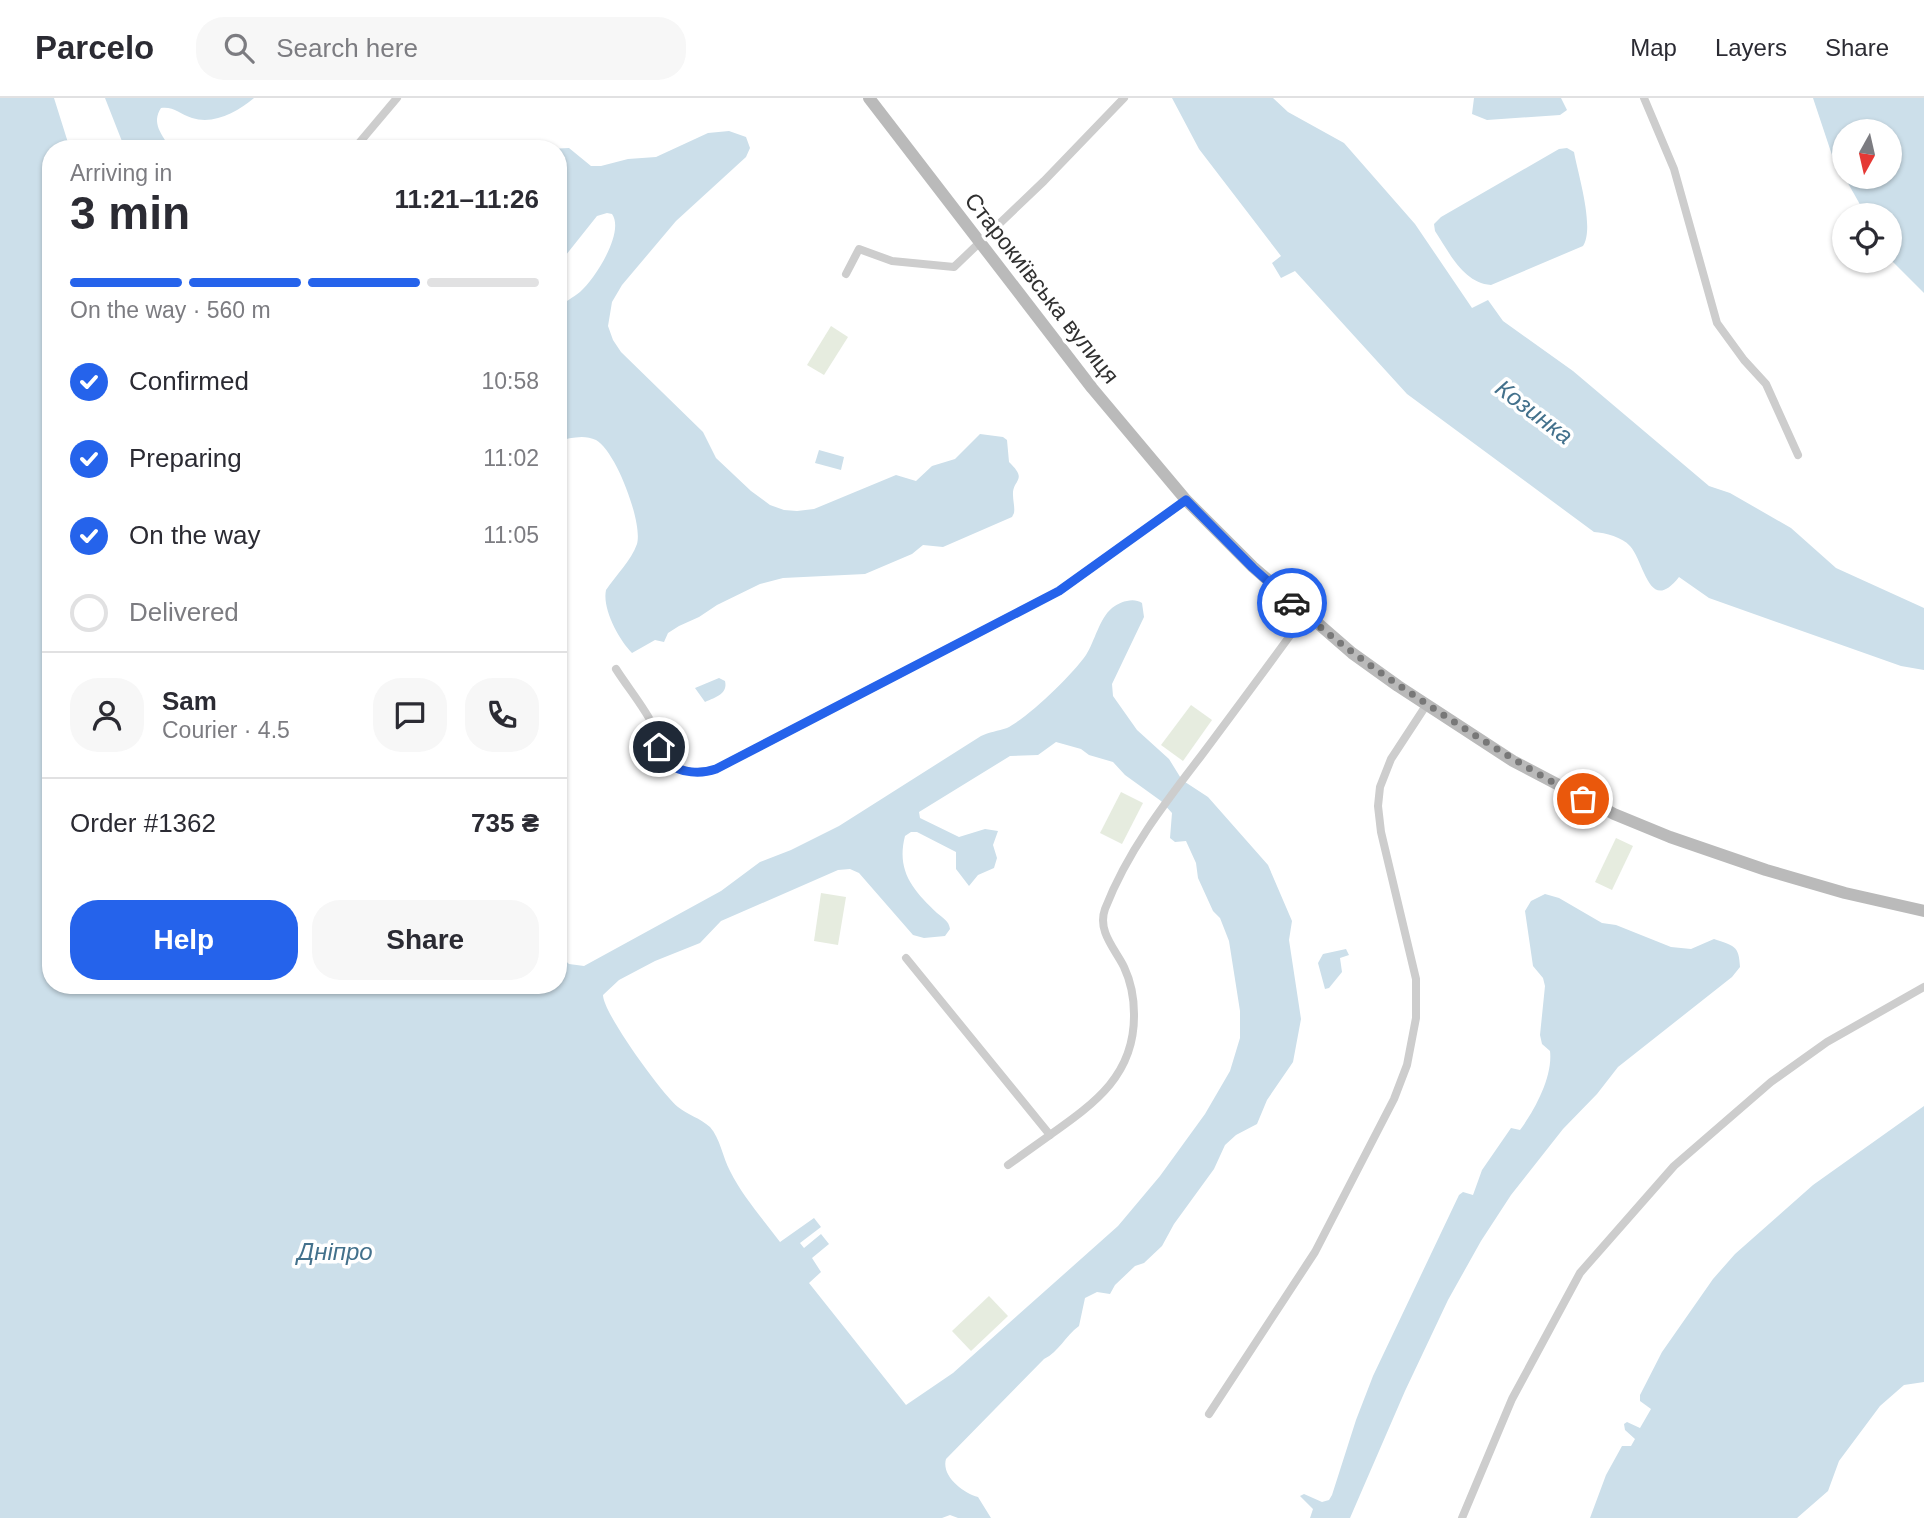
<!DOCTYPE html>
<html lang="en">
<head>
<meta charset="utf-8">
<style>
	body { margin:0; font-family:Helvetica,sans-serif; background:#f7f7f7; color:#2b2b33; height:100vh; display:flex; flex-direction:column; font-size:26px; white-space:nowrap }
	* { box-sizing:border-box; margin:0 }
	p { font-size:23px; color:#7c7c81 }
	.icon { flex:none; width:38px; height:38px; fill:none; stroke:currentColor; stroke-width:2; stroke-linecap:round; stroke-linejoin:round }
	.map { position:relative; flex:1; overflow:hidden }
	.side { position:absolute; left:42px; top:42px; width:525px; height:854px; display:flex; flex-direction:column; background:#fff; border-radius:28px; box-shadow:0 2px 5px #0004 }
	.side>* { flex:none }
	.needle { width:46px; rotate:188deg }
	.buttons { position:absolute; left:1832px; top:21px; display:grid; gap:14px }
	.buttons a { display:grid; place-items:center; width:70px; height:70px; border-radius:50%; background:#fff; box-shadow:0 2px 5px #0004; font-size:35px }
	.pin { position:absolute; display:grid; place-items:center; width:60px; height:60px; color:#fff; margin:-30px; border:4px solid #fff; border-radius:50%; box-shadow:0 2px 7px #0007 }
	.courier { position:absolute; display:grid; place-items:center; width:70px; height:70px; margin:-35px; border:5px solid #2563eb; border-radius:50%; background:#fff; color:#222; box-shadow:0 2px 9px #0007 }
	.head em { font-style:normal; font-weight:600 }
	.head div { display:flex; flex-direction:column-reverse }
	.head { display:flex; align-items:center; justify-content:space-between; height:119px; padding:0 28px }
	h1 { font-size:46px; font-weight:600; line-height:52px }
	.bar { display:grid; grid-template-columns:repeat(4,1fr); gap:10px 7px; align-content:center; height:84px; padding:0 28px }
	.bar i { height:9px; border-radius:5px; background:#e1e1e2 }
	.bar .current { background:#2563eb }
	.bar p { grid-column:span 4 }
	.line { display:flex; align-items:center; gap:18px; padding:0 28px; border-top:2px solid #e1e1e2 }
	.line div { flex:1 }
	.round { display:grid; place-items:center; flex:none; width:74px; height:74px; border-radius:28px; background:#f7f7f7 }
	ol { padding:0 28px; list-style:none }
	li { display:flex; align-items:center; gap:21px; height:77px }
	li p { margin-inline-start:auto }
	li .icon { padding:7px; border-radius:50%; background:#2563eb; color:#fff; stroke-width:4 }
	li:last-child { color:#7c7c81 }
	li i { width:38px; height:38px; border:4px solid #e1e1e2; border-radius:50% }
	.primary-button { display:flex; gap:14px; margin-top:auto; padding:14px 28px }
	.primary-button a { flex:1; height:80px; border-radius:28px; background:#2563eb; color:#fff; font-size:28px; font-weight:600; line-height:80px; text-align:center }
	.primary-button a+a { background:#f7f7f7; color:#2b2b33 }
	header { display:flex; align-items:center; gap:42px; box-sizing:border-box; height:98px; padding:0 35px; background:#fff; border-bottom:2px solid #e1e1e2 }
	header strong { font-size:33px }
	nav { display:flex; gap:38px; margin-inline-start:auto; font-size:24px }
	.search { width:490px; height:63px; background:#f7f7f7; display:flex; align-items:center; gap:18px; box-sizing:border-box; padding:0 24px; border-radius:28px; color:#7c7c81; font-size:26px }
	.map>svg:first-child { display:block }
</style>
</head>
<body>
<header>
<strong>Parcelo</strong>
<div class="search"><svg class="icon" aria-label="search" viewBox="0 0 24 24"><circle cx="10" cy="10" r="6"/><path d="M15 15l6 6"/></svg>Search here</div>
<nav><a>Map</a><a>Layers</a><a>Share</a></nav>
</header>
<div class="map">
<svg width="1924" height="1420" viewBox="0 0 1924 1420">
	<rect width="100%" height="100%" fill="#fff"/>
	<g fill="#e6ecdf">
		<path d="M831,228L848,239L824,277L807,267Z"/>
		<path d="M1191,607L1212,622L1183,663L1161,647Z"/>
		<path d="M1121,694L1143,705L1122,746L1100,735Z"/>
		<path d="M1616,740L1633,748L1612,792L1595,784Z"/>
		<path d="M821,795L846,799L838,847L814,843Z"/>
		<path d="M989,1198L1008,1218L971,1253L952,1233Z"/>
	</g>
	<g fill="#ccdfea" fill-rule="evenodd">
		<path d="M0,0H54L70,51H51V887H558V856L569,866L584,868L721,793L760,764L791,752L839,728L981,638C989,634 998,633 1007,630C1029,619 1072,577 1086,557C1095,543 1099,521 1112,510C1120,504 1133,499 1142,505L1144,519L1112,586L1113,598L1137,632L1169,661L1182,682L1208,699L1268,767L1292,823L1289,842L1301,921L1293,964L1267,1002L1257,1026L1236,1037L1225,1047L1214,1071L1174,1126L1162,1148L1144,1165L1135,1168L1115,1187L1110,1196L1097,1194L1085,1200L1079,1228C1065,1238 1059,1254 1044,1261L946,1361C941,1378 963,1395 978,1399L991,1420H958L950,1417L942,1420H0ZM1056,644L1081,651L1089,657L1113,664L1125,677L1161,703L1172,715L1170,740L1175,744L1186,743L1196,765L1198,780L1213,813L1220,820L1229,843L1240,913V940L1230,973L1205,1016L1160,1078L1118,1128L953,1275L906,1307L809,1185L821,1174L812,1160L829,1146L821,1136L804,1150L800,1145L821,1129L814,1120L780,1144C763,1121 743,1099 730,1073C723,1060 720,1040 710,1029C700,1020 688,1017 678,1009C662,996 603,915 603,897L619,882L655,863L700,845L721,823L838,772L850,771L859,775L913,837L924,840L945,838L950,831C949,823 943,820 937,815C913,792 896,773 905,738L911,734H917L956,754V771L969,788L978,777L994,770L997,760L993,747L998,733L985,731L959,739L920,720L919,714L1010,658L1038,657Z"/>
		<path d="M105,0H254C237,14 214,27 192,20C180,16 173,8 161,10C151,25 162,37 171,51H125Z"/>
		<path d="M1172,0H1273L1288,14L1344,45L1415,126L1472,210L1488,202L1503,223L1573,273L1709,388L1730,395L1791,430L1836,470L1924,510V572L1901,568L1709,500L1679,479C1649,517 1645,465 1630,448C1622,439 1606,435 1594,434L1407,296L1295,173L1281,180L1272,165L1281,158L1199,51Z"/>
		<path d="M1474,0H1561L1567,12L1560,17L1487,22L1472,16Z"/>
		<path d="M1813,0H1924V195L1891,162L1890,117H1866L1832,57ZM1844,33H1890V79H1844Z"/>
		<path d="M729,33L746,39L750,50L746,59L676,123L622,187L612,204L608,228L613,242L621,254L703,334L716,360L751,393L770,407L784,412L797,413L814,411L896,377L916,383L932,368L955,361L980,336L1003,339L1007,342L1009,364C1029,383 1012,381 1013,397C1013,403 1015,409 1014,415L1012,419L943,449L923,447L912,456L865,476L783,480L760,486L717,507L699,519L679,528L668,535L664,544L655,542L632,555C619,542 602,511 606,492C616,477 631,463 637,446C643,425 616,353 596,342C584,336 570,340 558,343V210C565,203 573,200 580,194C595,181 625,134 612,116L607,115L597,118L558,167V51H549L569,50L591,68H601L628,61L656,59L708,35Z"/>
		<path d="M1567,50L1574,54C1578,76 1595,130 1583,148L1491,187C1463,185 1449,154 1435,133L1434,126L1441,119L1559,51Z"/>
		<path d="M819,352L844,359L841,372L815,365Z"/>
		<path d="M719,580L725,583C728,596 716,599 705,604L695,590Z"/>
		<path d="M1545,796L1559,800L1602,825L1616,827L1671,849L1691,851L1714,841C1734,848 1739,847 1740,869L1732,879L1618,969L1597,996L1563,1031L1511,1097L1481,1143L1448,1202L1405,1293L1350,1420H1310L1313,1411L1300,1398L1304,1396L1322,1404L1329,1402L1332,1397L1356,1322L1373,1278L1459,1097L1463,1094L1473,1097L1482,1072L1511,1030L1520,1032C1535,1012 1553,978 1550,953L1542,946L1540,937L1545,888L1543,880L1533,868L1525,813L1531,803Z"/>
		<path d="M1346,851L1349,857L1340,860L1342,874L1329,890L1325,891L1318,865L1323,856Z"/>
		<path d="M1924,1008V1284L1904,1287L1880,1308L1839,1363L1828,1393L1797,1420H1590L1606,1377L1622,1348H1631L1635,1341L1625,1332L1624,1326L1627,1324L1640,1330L1651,1311L1640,1303V1297L1662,1254L1713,1181L1735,1156L1813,1087Z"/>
	</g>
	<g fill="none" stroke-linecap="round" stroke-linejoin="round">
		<g stroke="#cdcdcd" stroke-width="8">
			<path d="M1644,0L1674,71L1717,225L1744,262L1766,286L1798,357"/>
			<path d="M354,51L397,0"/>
			<path d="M846,176L859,151L892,163L954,169L1044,83L1124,0"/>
			<path d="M616,571C628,590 645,610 655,631C658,637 658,645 661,652C671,673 695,678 716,671L1059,493L1186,402"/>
			<path d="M906,860L1050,1037C1095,1005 1135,977 1134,916C1134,900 1131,884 1124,869C1115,851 1097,833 1105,811C1127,754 1164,706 1201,658C1236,611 1271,564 1305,517"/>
			<path d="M1008,1067L1050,1037"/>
			<path d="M1209,1316L1315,1154L1394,1001L1407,967L1416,920V881L1381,734L1378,708L1380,689L1391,661L1427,606"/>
			<path d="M1462,1420L1512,1301L1580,1175L1674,1068L1771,984L1827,944L1924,889"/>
		</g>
		<path stroke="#bababa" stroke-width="12" d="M869,0L1092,290L1186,402L1253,469L1352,555L1398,588L1513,663L1614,716L1670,739L1766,772L1845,795L1924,813"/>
	</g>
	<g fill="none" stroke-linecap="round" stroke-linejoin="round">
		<path stroke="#787878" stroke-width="7" stroke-dasharray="0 12.6" d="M1292,505C1339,547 1390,582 1442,616C1488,646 1535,675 1583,701"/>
		<path stroke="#2563eb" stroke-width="9" d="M659,649C662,653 664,661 668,664C680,676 702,676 716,671L1059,493L1186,402L1253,470L1292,505"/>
	</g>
	<g text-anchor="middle" stroke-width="7" stroke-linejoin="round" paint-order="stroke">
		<g font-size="23" fill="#303030" stroke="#fff">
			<text transform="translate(1042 190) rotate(52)" y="8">Старокиївська вулиця</text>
		</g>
		<g font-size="24" font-style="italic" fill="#43718c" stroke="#fff">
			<text transform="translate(1534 314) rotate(37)" y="8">Козинка</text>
			<text x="335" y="1162">Дніпро</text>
		</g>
	</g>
</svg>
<div class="buttons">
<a><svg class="needle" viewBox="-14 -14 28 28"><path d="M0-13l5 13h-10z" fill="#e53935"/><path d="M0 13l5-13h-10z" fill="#7c7c81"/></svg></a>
<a><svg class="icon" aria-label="locate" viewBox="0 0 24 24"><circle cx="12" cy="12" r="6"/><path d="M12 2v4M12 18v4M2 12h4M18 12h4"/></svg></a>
</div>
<div class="pin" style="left:1583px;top:701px;background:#ea580c"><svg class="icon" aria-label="bag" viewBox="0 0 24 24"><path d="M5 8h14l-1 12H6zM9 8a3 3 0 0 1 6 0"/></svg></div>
<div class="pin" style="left:659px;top:649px;background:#1f2937"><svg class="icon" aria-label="home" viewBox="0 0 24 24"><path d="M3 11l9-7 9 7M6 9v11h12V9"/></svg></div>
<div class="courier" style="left:1292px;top:505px"><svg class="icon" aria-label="car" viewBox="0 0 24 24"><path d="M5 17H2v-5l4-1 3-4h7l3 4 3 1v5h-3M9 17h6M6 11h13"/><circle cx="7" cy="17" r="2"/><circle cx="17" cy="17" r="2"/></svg></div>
<section class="side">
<div class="head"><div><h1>3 min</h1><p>Arriving in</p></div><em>11:21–11:26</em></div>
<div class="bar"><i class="current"></i><i class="current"></i><i class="current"></i><i></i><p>On the way · 560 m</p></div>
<ol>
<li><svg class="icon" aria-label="check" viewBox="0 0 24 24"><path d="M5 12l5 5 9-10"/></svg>Confirmed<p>10:58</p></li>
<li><svg class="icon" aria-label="check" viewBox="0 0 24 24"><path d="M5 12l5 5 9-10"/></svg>Preparing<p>11:02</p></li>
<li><svg class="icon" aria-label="check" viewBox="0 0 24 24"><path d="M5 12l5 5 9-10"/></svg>On the way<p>11:05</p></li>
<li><i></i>Delivered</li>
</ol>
<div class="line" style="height:126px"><a class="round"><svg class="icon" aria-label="person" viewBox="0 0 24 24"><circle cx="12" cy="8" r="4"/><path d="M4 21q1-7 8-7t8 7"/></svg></a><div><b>Sam</b><p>Courier · 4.5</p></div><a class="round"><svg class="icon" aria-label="chat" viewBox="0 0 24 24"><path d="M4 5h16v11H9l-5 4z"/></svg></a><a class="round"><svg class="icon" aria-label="phone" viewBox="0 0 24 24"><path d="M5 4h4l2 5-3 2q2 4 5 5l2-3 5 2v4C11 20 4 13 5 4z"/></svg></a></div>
<div class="line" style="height:91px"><div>Order #1362</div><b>735 ₴</b></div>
<div class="primary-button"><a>Help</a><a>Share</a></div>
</section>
</div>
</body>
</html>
